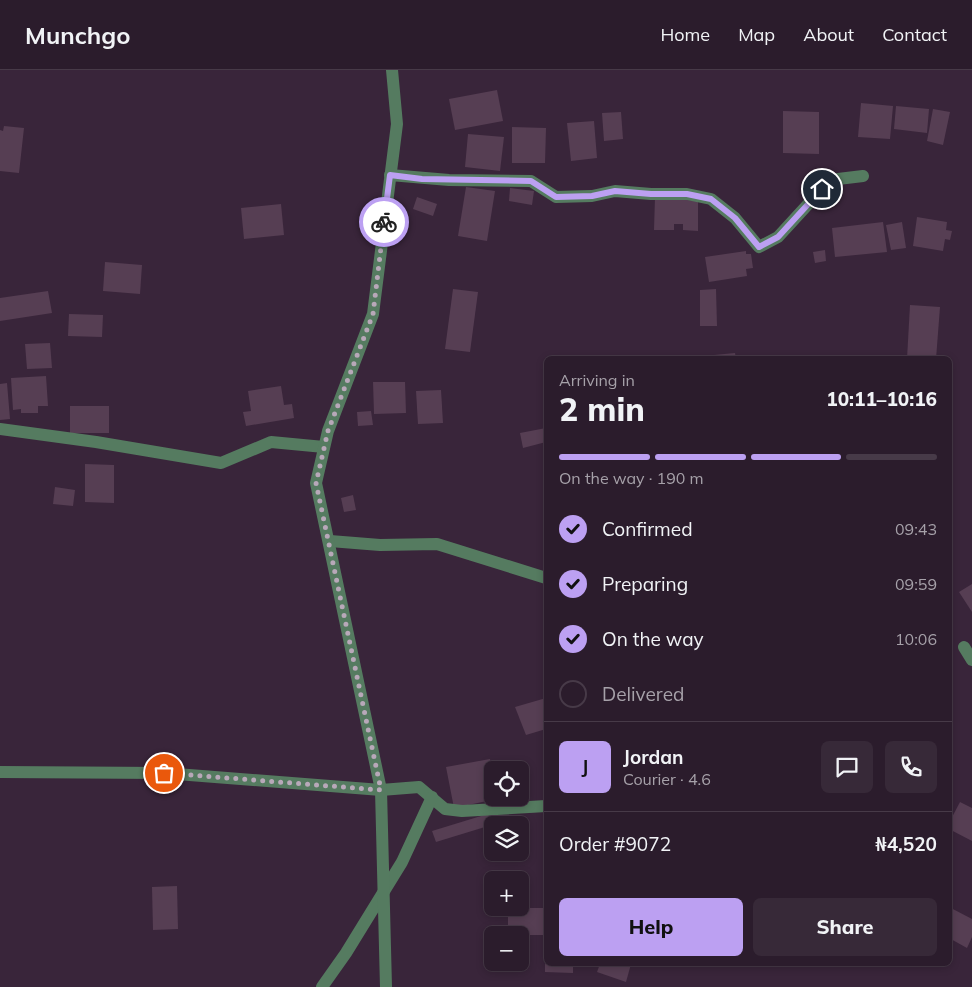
<!DOCTYPE html>
<html lang="en">
<head>
<meta charset="utf-8">
<style>
	body { margin:0; font-family:Mulish,sans-serif; background:#372938; color:#f1f3f6; height:100vh; display:flex; flex-direction:column; font-size:19px; white-space:nowrap }
	* { box-sizing:border-box; margin:0 }
	p { font-size:16px; color:#a6a1a9 }
	.icon { flex:none; width:28px; height:28px; fill:none; stroke:currentColor; stroke-width:2; stroke-linecap:round; stroke-linejoin:round }
	.map { position:relative; flex:1; overflow:hidden }
	.details { position:absolute; left:544px; top:286px; width:408px; height:610px; display:flex; flex-direction:column; background:#2b1c2c; border-radius:8px; box-shadow:0 2px 8px #0003,0 0 0 1px #473a48 }
	.details>* { flex:none }
	.buttons { position:absolute; left:484px; top:691px; display:grid; gap:10px }
	.buttons a { display:grid; place-items:center; width:45px; height:45px; border-radius:8px; background:#2b1c2c; box-shadow:0 2px 8px #0003,0 0 0 1px #473a48; font-size:25px }
	.pin { position:absolute; display:grid; place-items:center; width:42px; height:42px; color:#fff; margin:-21px; border:2px solid #fff; border-radius:50%; box-shadow:0 1px 5px #0007 }
	.courier { position:absolute; display:grid; place-items:center; width:50px; height:50px; margin:-25px; border:4px solid #bca0f2; border-radius:50%; background:#fff; color:#222; box-shadow:0 1px 6px #0007 }
	.head em { font-style:normal; font-weight:800 }
	.head div { display:flex; flex-direction:column-reverse }
	.head { display:flex; align-items:center; justify-content:space-between; height:85px; padding:0 15px }
	h1 { font-size:32px; font-weight:800; line-height:38px }
	.bar { display:grid; grid-template-columns:repeat(4,1fr); gap:8px 5px; align-content:center; height:60px; padding:0 15px }
	.bar i { height:6px; border-radius:4px; background:#473a48 }
	.bar .active { background:#bca0f2 }
	.bar p { grid-column:span 4 }
	.line { display:flex; align-items:center; gap:12px; padding:0 15px; border-top:1px solid #473a48 }
	.line div { flex:1 }
	.round { display:grid; place-items:center; flex:none; width:52px; height:52px; border-radius:8px; background:#372938 }
	ol { padding:0 15px; list-style:none }
	li { display:flex; align-items:center; gap:15px; height:55px }
	li p { margin-inline-start:auto }
	li .icon { padding:5px; border-radius:50%; background:#bca0f2; color:#111; stroke-width:4 }
	li:last-child { color:#a6a1a9 }
	li i { width:28px; height:28px; border:2px solid #473a48; border-radius:50% }
	.button { display:flex; gap:10px; margin-top:auto; padding:10px 15px }
	.button a { flex:1; height:58px; border-radius:8px; background:#bca0f2; color:#111; font-size:20px; font-weight:800; line-height:58px; text-align:center }
	.button a+a { background:#372938; color:#f1f3f6 }
	header { display:flex; align-items:center; gap:30px; box-sizing:border-box; height:70px; padding:0 25px; background:#2b1c2c; border-bottom:1px solid #473a48 }
	header strong { font-size:24px }
	nav { display:flex; gap:28px; margin-inline-start:auto; font-size:18px }
	.map>svg:first-child { display:block }
</style>
</head>
<body>
<header>
<strong>Munchgo</strong>
<nav><a>Home</a><a>Map</a><a>About</a><a>Contact</a></nav>
</header>
<div class="map">
<svg width="972" height="917" viewBox="0 0 972 917">
	<rect width="100%" height="100%" fill="#39253a"/>
	<g fill="#563e53">
		<path d="M497,20L503,51L455,60L449,29Z"/>
		<path d="M861,33L893,36L890,69L858,67Z"/>
		<path d="M896,36L929,39L927,63L894,59Z"/>
		<path d="M933,39L950,42L943,75L927,71Z"/>
		<path d="M783,41L819,42V84L783,83Z"/>
		<path d="M621,42L623,69L604,71L602,43Z"/>
		<path d="M594,51L597,88L571,91L567,53Z"/>
		<path d="M4,56L24,58L19,103L0,101V60L3,61Z"/>
		<path d="M512,57L546,58L545,93H512Z"/>
		<path d="M468,64L504,67L500,101L465,97Z"/>
		<path d="M466,117L495,121L487,171L458,166Z"/>
		<path d="M510,118L534,121L532,135L509,131Z"/>
		<path d="M417,127L437,134L433,146L413,139Z"/>
		<path d="M655,127L698,131V161L683,160V154H674V160H654Z"/>
		<path d="M281,134L284,165L244,169L241,138Z"/>
		<path d="M917,147L947,152L946,160L952,161L950,170L945,169L943,181L913,176Z"/>
		<path d="M883,152L887,182L835,187L832,158Z"/>
		<path d="M902,152L906,178L891,180L886,155Z"/>
		<path d="M825,180L826,191L815,193L813,182Z"/>
		<path d="M746,181V184H751L753,198L746,199L747,206L709,212L705,187Z"/>
		<path d="M105,192L142,195L140,224L103,221Z"/>
		<path d="M453,219L478,222L470,282L445,279Z"/>
		<path d="M716,219L717,256H700V220Z"/>
		<path d="M48,221L52,243L0,251V228Z"/>
		<path d="M910,235L940,237L936,289H907Z"/>
		<path d="M69,244L103,245L102,267L68,266Z"/>
		<path d="M50,273L52,298L27,299L25,274Z"/>
		<path d="M735,283L736,289H693V287Z"/>
		<path d="M46,306L48,336H38V343H21V339L13,340L11,308Z"/>
		<path d="M373,312H405L406,343L374,344Z"/>
		<path d="M7,313L10,349L0,350V314Z"/>
		<path d="M281,316L284,335L292,334L294,348L246,356L243,342L251,341L248,321Z"/>
		<path d="M441,320L443,353L418,354L416,321Z"/>
		<rect x="70" y="336" width="39" height="27"/>
		<path d="M371,341L373,355L358,356L357,342Z"/>
		<path d="M546,358V372L523,378L520,363Z"/>
		<path d="M85,394L114,395V433L85,432Z"/>
		<path d="M55,417L75,420L73,436L53,434Z"/>
		<path d="M353,425L356,440L344,442L341,428Z"/>
		<path d="M972,514V542L959,522Z"/>
		<path d="M546,628V659L526,665L515,637Z"/>
		<path d="M490,689L492,703V728H501L454,738L446,697Z"/>
		<path d="M960,732L972,738V771L949,759V753Z"/>
		<path d="M494,742L498,753L436,772L432,761Z"/>
		<path d="M177,816L178,859L153,860L152,817Z"/>
		<path d="M949,837L972,849V867L967,878L949,868Z"/>
		<rect x="508" y="838" width="38" height="27"/>
		<path d="M545,894H573V903L545,902Z"/>
		<path d="M600,894H631L626,912L597,902Z"/>
	</g>
	<g fill="none" stroke-linecap="round" stroke-linejoin="round">
		<g stroke="#557b60" stroke-width="12">
			<path d="M390,105L449,110L531,111L556,127L592,126L615,121L651,124H687L711,129L735,148L759,177L778,167L822,119L838,109L863,106"/>
			<path d="M0,359L96,372L221,393L271,372L324,377"/>
			<path d="M330,471L380,475L437,474L546,508"/>
			<path d="M964,577L972,590"/>
			<path d="M0,702L164,703L381,720L419,717L445,739L462,741L546,736"/>
			<path d="M322,917L346,883L402,792L432,727"/>
			<path d="M386,917L381,720L316,413L328,361L373,244L397,54L392,0"/>
		</g>
	</g>
	<g fill="none" stroke-linecap="round" stroke-linejoin="round">
		<path stroke="#b8a8b9" stroke-width="5" stroke-dasharray="0 9" d="M164,703L381,720L316,413L328,361L373,244L384,152"/>
		<path stroke="#bca0f2" stroke-width="6" d="M384,152L390,105L422,109L531,111L556,127L592,126L615,121L651,124H687L711,129L735,148L759,177L778,167L822,119"/>
	</g>
</svg>
<div class="buttons">
<a><svg class="icon" aria-label="locate" viewBox="0 0 24 24"><circle cx="12" cy="12" r="6"/><path d="M12 2v4M12 18v4M2 12h4M18 12h4"/></svg></a>
<a><svg class="icon" aria-label="layers" viewBox="0 0 24 24"><path d="M12 4l9 5-9 5-9-5zM3 14l9 5 9-5"/></svg></a>
<a>+</a>
<a>−</a>
</div>
<div class="pin" style="left:164px;top:703px;background:#ea580c"><svg class="icon" aria-label="bag" viewBox="0 0 24 24"><path d="M5 8h14l-1 12H6zM9 8a3 3 0 0 1 6 0"/></svg></div>
<div class="pin" style="left:822px;top:119px;background:#1f2937"><svg class="icon" aria-label="home" viewBox="0 0 24 24"><path d="M3 11l9-7 9 7M6 9v11h12V9"/></svg></div>
<div class="courier" style="left:384px;top:152px"><svg class="icon" aria-label="bike" viewBox="0 0 24 24"><circle cx="6" cy="16" r="4"/><circle cx="18" cy="16" r="4"/><path d="M6 16l4-8h5l3 8M10 8l3 8H6M13 5h3"/></svg></div>
<section class="details">
<div class="head"><div><h1>2 min</h1><p>Arriving in</p></div><em>10:11–10:16</em></div>
<div class="bar"><i class="active"></i><i class="active"></i><i class="active"></i><i></i><p>On the way · 190 m</p></div>
<ol>
<li><svg class="icon" aria-label="check" viewBox="0 0 24 24"><path d="M5 12l5 5 9-10"/></svg>Confirmed<p>09:43</p></li>
<li><svg class="icon" aria-label="check" viewBox="0 0 24 24"><path d="M5 12l5 5 9-10"/></svg>Preparing<p>09:59</p></li>
<li><svg class="icon" aria-label="check" viewBox="0 0 24 24"><path d="M5 12l5 5 9-10"/></svg>On the way<p>10:06</p></li>
<li><i></i>Delivered</li>
</ol>
<div class="line" style="height:90px"><b class="round" style="background:#bca0f2;color:#111">J</b><div><b>Jordan</b><p>Courier · 4.6</p></div><a class="round"><svg class="icon" aria-label="chat" viewBox="0 0 24 24"><path d="M4 5h16v11H9l-5 4z"/></svg></a><a class="round"><svg class="icon" aria-label="phone" viewBox="0 0 24 24"><path d="M5 4h4l2 5-3 2q2 4 5 5l2-3 5 2v4C11 20 4 13 5 4z"/></svg></a></div>
<div class="line" style="height:65px"><div>Order #9072</div><b>₦4,520</b></div>
<div class="button"><a>Help</a><a>Share</a></div>
</section>
</div>
</body>
</html>
